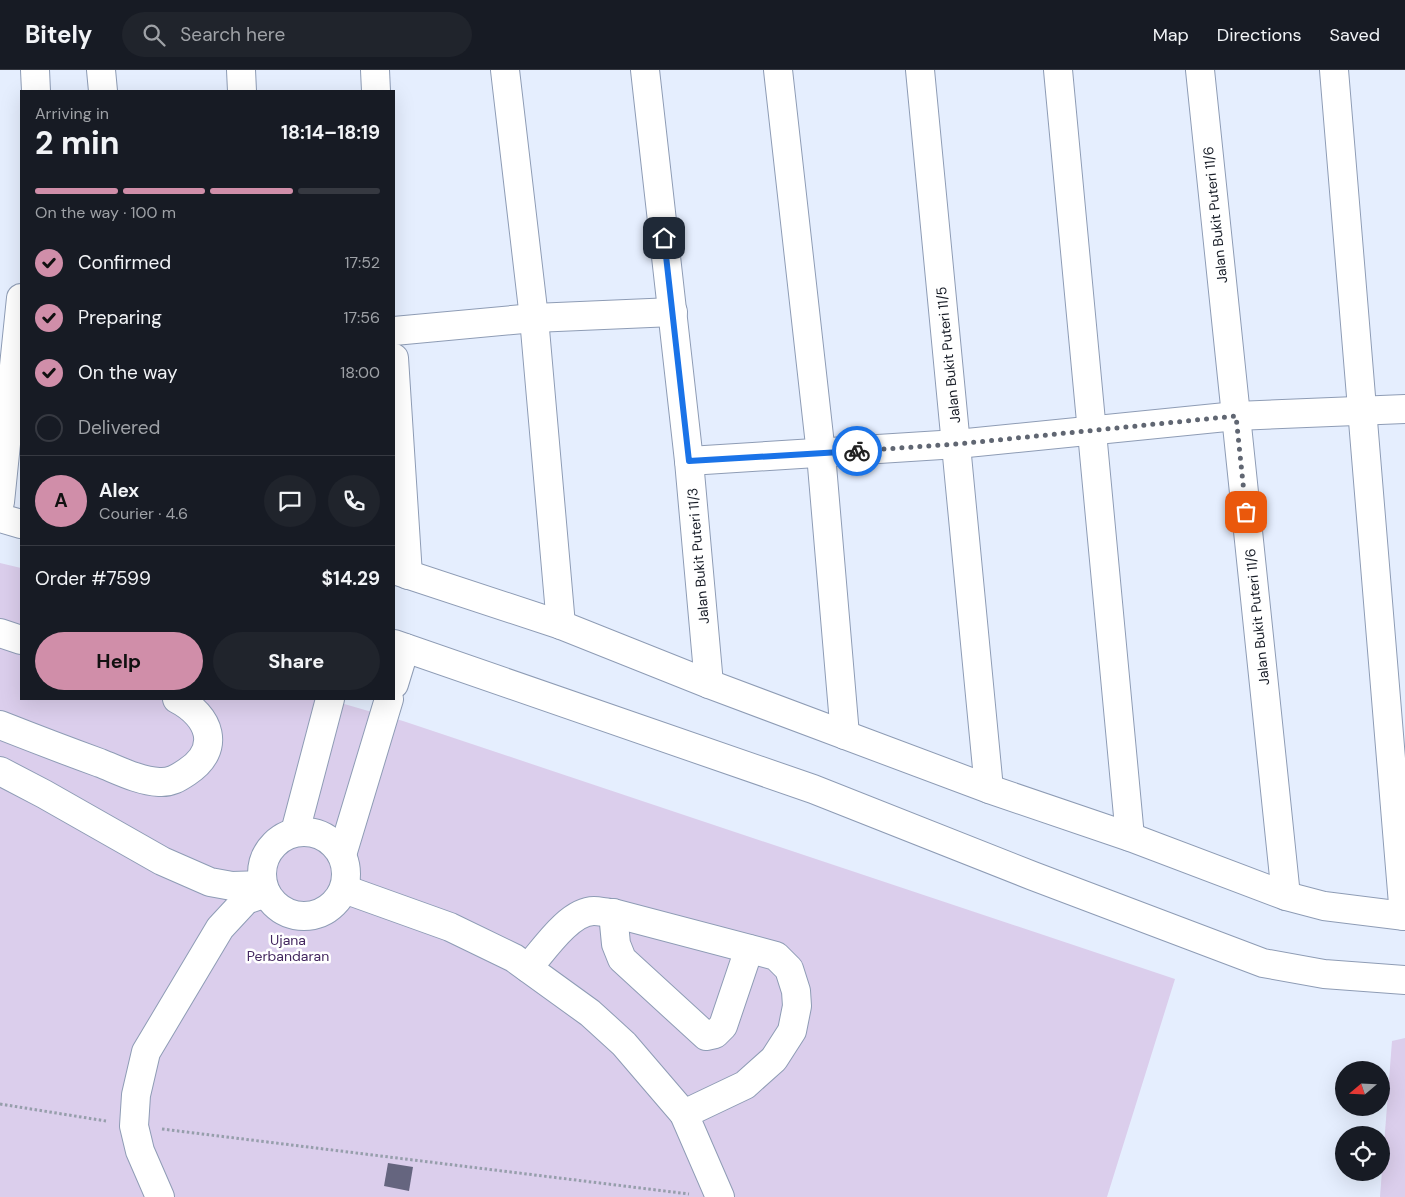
<!DOCTYPE html>
<html lang="en">
<head>
<meta charset="utf-8">
<style>
	body { margin:0; font-family:"DM Sans",sans-serif; background:#20242c; color:#f1f3f6; height:100vh; display:flex; flex-direction:column; font-size:19px; white-space:nowrap }
	* { box-sizing:border-box; margin:0 }
	p { font-size:16px; color:#9ea1a6 }
	.icon { flex:none; width:28px; height:28px; fill:none; stroke:currentColor; stroke-width:2; stroke-linecap:round; stroke-linejoin:round }
	.map { position:relative; flex:1; overflow:hidden }
	.sheet { position:absolute; left:20px; top:20px; width:375px; height:610px; display:flex; flex-direction:column; background:#171b24; border-radius:0px; box-shadow:0 5px 20px #0002 }
	.sheet>* { flex:none }
	.needle { width:32px; rotate:251deg }
	.controls { position:absolute; left:1335px; top:991px; display:grid; gap:10px }
	.controls a { display:grid; place-items:center; width:55px; height:55px; border-radius:50%; background:#171b24; box-shadow:0 5px 20px #0002; font-size:25px }
	.pin { position:absolute; display:grid; place-items:center; width:42px; height:42px; color:#fff; margin:-21px; border-radius:10px; box-shadow:0 2px 8px #0006 }
	.courier { position:absolute; display:grid; place-items:center; width:50px; height:50px; margin:-25px; border:4px solid #1a73e8; border-radius:50%; background:#fff; color:#222; box-shadow:0 1px 6px #0007 }
	.head em { font-style:normal; font-weight:700 }
	.head div { display:flex; flex-direction:column-reverse }
	.head { display:flex; align-items:center; justify-content:space-between; height:85px; padding:0 15px }
	h1 { font-size:32px; font-weight:700; line-height:38px }
	.bar { display:grid; grid-template-columns:repeat(4,1fr); gap:8px 5px; align-content:center; height:60px; padding:0 15px }
	.bar i { height:6px; border-radius:4px; background:#363941 }
	.bar .active { background:#d08ea9 }
	.bar p { grid-column:span 4 }
	.line { display:flex; align-items:center; gap:12px; padding:0 15px; border-top:1px solid #363941 }
	.line div { flex:1 }
	.round { display:grid; place-items:center; flex:none; width:52px; height:52px; border-radius:26px; background:#20242c }
	ol { padding:0 15px; list-style:none }
	li { display:flex; align-items:center; gap:15px; height:55px }
	li p { margin-inline-start:auto }
	li .icon { padding:5px; border-radius:50%; background:#d08ea9; color:#111; stroke-width:4 }
	li:last-child { color:#9ea1a6 }
	li i { width:28px; height:28px; border:2px solid #363941; border-radius:50% }
	.cta { display:flex; gap:10px; margin-top:auto; padding:10px 15px }
	.cta a { flex:1; height:58px; border-radius:30px; background:#d08ea9; color:#111; font-size:20px; font-weight:700; line-height:58px; text-align:center }
	.cta a+a { background:#20242c; color:#f1f3f6 }
	header { display:flex; align-items:center; gap:30px; box-sizing:border-box; height:70px; padding:0 25px; background:#171b24; border-bottom:1px solid #363941 }
	header strong { font-size:24px }
	nav { display:flex; gap:28px; margin-inline-start:auto; font-size:18px }
	.search { width:350px; height:45px; background:#20242c; display:flex; align-items:center; gap:12px; box-sizing:border-box; padding:0 18px; border-radius:28px; color:#9ea1a6; font-size:19px }
	.map>svg:first-child { display:block }
</style>
</head>
<body>
<header>
<strong>Bitely</strong>
<div class="search"><svg class="icon" aria-label="search" viewBox="0 0 24 24"><circle cx="10" cy="10" r="6"/><path d="M15 15l6 6"/></svg>Search here</div>
<nav><a>Map</a><a>Directions</a><a>Saved</a></nav>
</header>
<div class="map">
<svg width="1405" height="1127" viewBox="0 0 1405 1127">
	<rect width="100%" height="100%" fill="#e5eefe"/>
	<g fill="#dbceec">
		<path d="M0,493L21,498V629H327L403,651L1175,909L1107,1127H0Z"/>
		<path d="M1405,968V1127H1380L1392,971Z"/>
	</g>
	<path fill="#65657f" d="M388,1093L413,1097L409,1121L384,1116Z"/>
	<g fill="none" stroke-linecap="round" stroke-linejoin="round">
		<g stroke="#8e9cb5" stroke-width="30">
			<g id="minor">
				<path d="M35,0L36,21"/>
				<path d="M101,0L103,21"/>
				<path d="M241,0L242,21"/>
				<path d="M375,0L376,21"/>
				<path d="M505,0L534,248L561,555"/>
				<path d="M645,0L689,391L709,614"/>
				<path d="M778,0L821,384L845,665"/>
				<path d="M920,0L989,719"/>
				<path d="M1058,0L1130,767"/>
				<path d="M1200,0L1286,826"/>
				<path d="M1334,0L1404,846"/>
				<path d="M394,261L534,248L673,242"/>
				<path d="M394,288L408,505"/>
				<path d="M689,391L957,374L1236,346L1405,339"/>
				<path d="M0,432L21,228"/>
				<path d="M0,448L21,454"/>
				<path d="M394,500L561,555L709,614L989,719L1130,767L1286,826L1324,836L1405,846"/>
				<path d="M0,563L21,570"/>
				<path d="M394,574L813,719L1033,806L1263,893L1324,904L1405,910"/>
				<path d="M394,614L405,578"/>
				<path d="M0,655C33,668 67,681 100,693C118,700 139,711 159,712C170,713 178,708 187,702C222,679 210,646 177,629"/>
				<path d="M0,701L44,724L162,791L210,812L232,816L263,815"/>
				<path d="M295,762L330,629"/>
				<circle cx="304" cy="804" r="42"/>
				<path d="M342,785L389,629"/>
				<path d="M344,819L450,857L514,888L590,943L624,974L684,1044L720,1127"/>
				<path d="M613,843L616,874L622,889L706,966L715,964L723,956L749,879"/>
				<path d="M528,898C543,881 569,841 594,841C600,841 607,843 613,843L776,886L789,899L796,921L797,936L792,961L774,989L745,1015L684,1044"/>
				<path d="M160,1127L140,1081L134,1056L136,1025L146,982L220,858L246,830L266,823"/>
			</g>
		</g>
		<g stroke="#969eab" stroke-width="3" stroke-dasharray="2.5 2.5" stroke-linecap="butt">
			<path d="M0,1034L106,1051"/>
			<path d="M162,1059L689,1124"/>
		</g>
		<use href="#minor" stroke="#fff" stroke-width="28"/>
	</g>
	<g fill="none" stroke-linecap="round" stroke-linejoin="round">
		<path stroke="#606672" stroke-width="5" stroke-dasharray="0 9" d="M857,381L957,374L1236,346L1246,442"/>
		<path stroke="#1a73e8" stroke-width="6" d="M664,168L689,391L857,381"/>
	</g>
	<g text-anchor="middle" stroke-width="5" stroke-linejoin="round" paint-order="stroke">
		<g font-size="14" fill="#181d27" stroke="#fff">
			<text transform="translate(1215 145) rotate(-96)" y="5">Jalan Bukit Puteri 11/6</text>
			<text transform="translate(948 285) rotate(-96)" y="5">Jalan Bukit Puteri 11/5</text>
			<text transform="translate(698 486) rotate(-95)" y="5">Jalan Bukit Puteri 11/3</text>
			<text transform="translate(1257 547) rotate(-96)" y="5">Jalan Bukit Puteri 11/6</text>
		</g>
		<g font-size="14" fill="#43275f" stroke="#fff">
			<text x="288" y="875">Ujana<tspan x="288" dy="16">Perbandaran</tspan></text>
		</g>
	</g>
</svg>
<div class="controls">
<a><svg class="needle" viewBox="-14 -14 28 28"><path d="M0-13l5 13h-10z" fill="#e53935"/><path d="M0 13l5-13h-10z" fill="#9ea1a6"/></svg></a>
<a><svg class="icon" aria-label="locate" viewBox="0 0 24 24"><circle cx="12" cy="12" r="6"/><path d="M12 2v4M12 18v4M2 12h4M18 12h4"/></svg></a>
</div>
<div class="pin" style="left:1246px;top:442px;background:#ea580c"><svg class="icon" aria-label="bag" viewBox="0 0 24 24"><path d="M5 8h14l-1 12H6zM9 8a3 3 0 0 1 6 0"/></svg></div>
<div class="pin" style="left:664px;top:168px;background:#1f2937"><svg class="icon" aria-label="home" viewBox="0 0 24 24"><path d="M3 11l9-7 9 7M6 9v11h12V9"/></svg></div>
<div class="courier" style="left:857px;top:381px"><svg class="icon" aria-label="bike" viewBox="0 0 24 24"><circle cx="6" cy="16" r="4"/><circle cx="18" cy="16" r="4"/><path d="M6 16l4-8h5l3 8M10 8l3 8H6M13 5h3"/></svg></div>
<section class="sheet">
<div class="head"><div><h1>2 min</h1><p>Arriving in</p></div><em>18:14–18:19</em></div>
<div class="bar"><i class="active"></i><i class="active"></i><i class="active"></i><i></i><p>On the way · 100 m</p></div>
<ol>
<li><svg class="icon" aria-label="check" viewBox="0 0 24 24"><path d="M5 12l5 5 9-10"/></svg>Confirmed<p>17:52</p></li>
<li><svg class="icon" aria-label="check" viewBox="0 0 24 24"><path d="M5 12l5 5 9-10"/></svg>Preparing<p>17:56</p></li>
<li><svg class="icon" aria-label="check" viewBox="0 0 24 24"><path d="M5 12l5 5 9-10"/></svg>On the way<p>18:00</p></li>
<li><i></i>Delivered</li>
</ol>
<div class="line" style="height:90px"><b class="round" style="background:#d08ea9;color:#111">A</b><div><b>Alex</b><p>Courier · 4.6</p></div><a class="round"><svg class="icon" aria-label="chat" viewBox="0 0 24 24"><path d="M4 5h16v11H9l-5 4z"/></svg></a><a class="round"><svg class="icon" aria-label="phone" viewBox="0 0 24 24"><path d="M5 4h4l2 5-3 2q2 4 5 5l2-3 5 2v4C11 20 4 13 5 4z"/></svg></a></div>
<div class="line" style="height:65px"><div>Order #7599</div><b>$14.29</b></div>
<div class="cta"><a>Help</a><a>Share</a></div>
</section>
</div>
</body>
</html>
